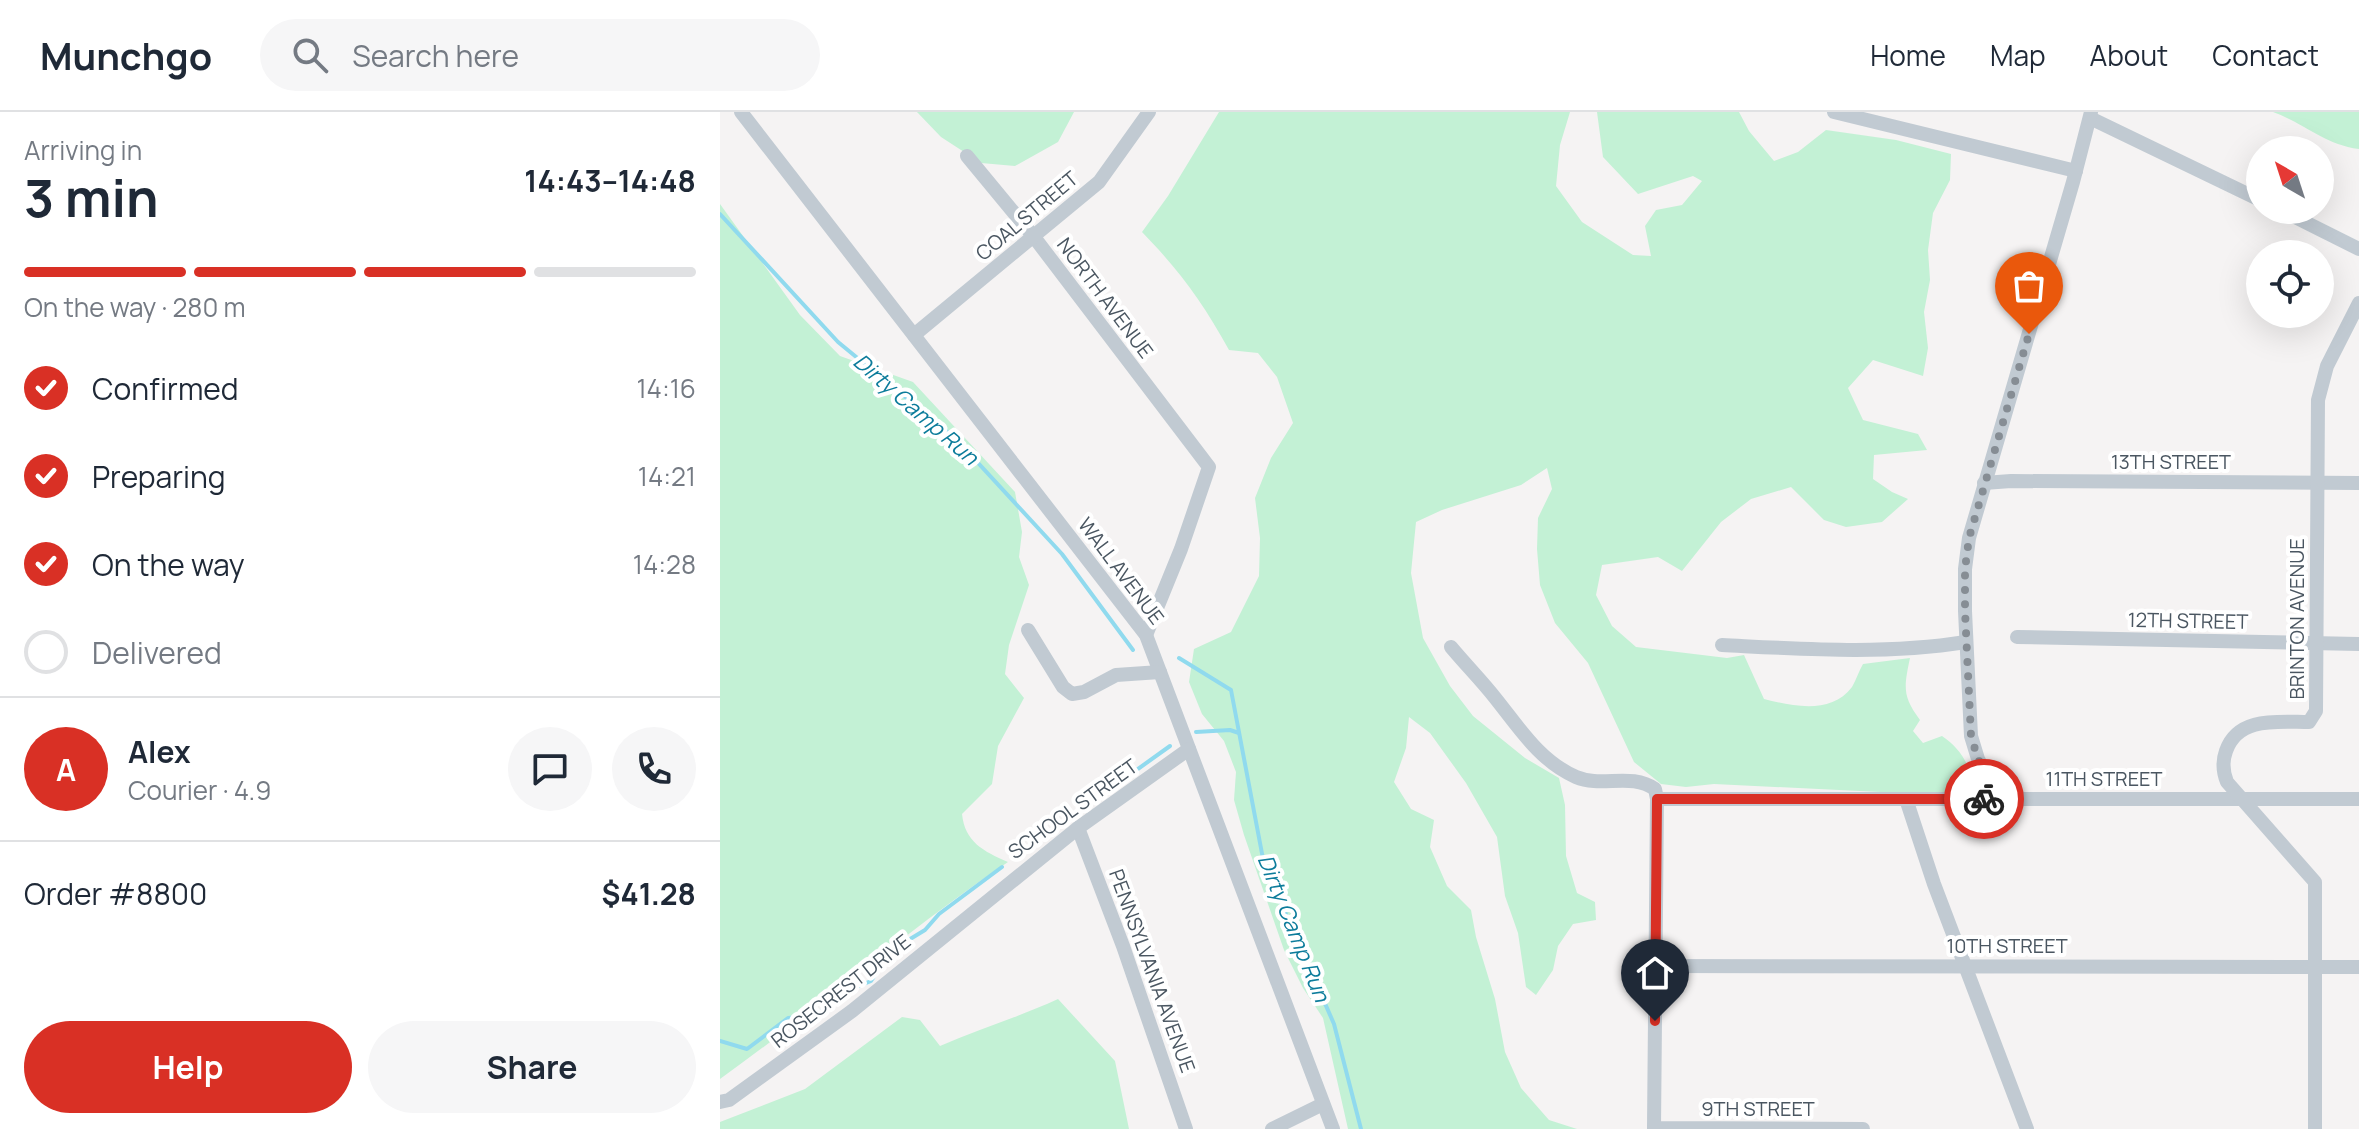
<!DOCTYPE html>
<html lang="en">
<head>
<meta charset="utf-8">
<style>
	body { margin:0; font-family:Manrope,sans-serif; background:#f6f6f7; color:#1f2937; height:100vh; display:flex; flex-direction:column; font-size:30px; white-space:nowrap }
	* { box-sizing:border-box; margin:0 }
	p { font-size:26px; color:#747a83 }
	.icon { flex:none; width:44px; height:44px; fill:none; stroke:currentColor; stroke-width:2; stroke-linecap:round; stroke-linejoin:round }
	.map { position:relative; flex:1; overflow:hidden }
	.sheet { display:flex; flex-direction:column; background:#fff; width:720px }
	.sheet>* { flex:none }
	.needle { width:52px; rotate:321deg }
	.controls { position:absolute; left:1526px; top:24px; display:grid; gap:16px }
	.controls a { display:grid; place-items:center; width:88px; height:88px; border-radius:50%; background:#fff; box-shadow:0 8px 32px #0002; font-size:40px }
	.pin { position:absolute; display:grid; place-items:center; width:68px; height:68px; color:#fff; margin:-82px -34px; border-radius:50% 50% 50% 0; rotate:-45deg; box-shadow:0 0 8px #0007 }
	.pin .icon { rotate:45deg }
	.courier { position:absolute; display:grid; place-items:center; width:80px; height:80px; margin:-40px; border:6px solid #d93025; border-radius:50%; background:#fff; color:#222; box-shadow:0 2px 10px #0007 }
	.headline em { font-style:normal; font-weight:700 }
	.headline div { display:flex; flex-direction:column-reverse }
	.headline { display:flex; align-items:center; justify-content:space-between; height:136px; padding:0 24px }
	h1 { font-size:52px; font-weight:700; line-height:60px }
	.bar { display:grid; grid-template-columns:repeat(4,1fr); gap:12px 8px; align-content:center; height:96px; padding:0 24px }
	.bar i { height:10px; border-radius:6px; background:#e0e1e3 }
	.bar .on { background:#d93025 }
	.bar p { grid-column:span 4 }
	.line { display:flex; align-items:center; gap:20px; padding:0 24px; border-top:2px solid #e0e1e3 }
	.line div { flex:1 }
	.round { display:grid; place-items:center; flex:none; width:84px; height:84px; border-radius:42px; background:#f6f6f7 }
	ol { padding:0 24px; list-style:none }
	li { display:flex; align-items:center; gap:24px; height:88px }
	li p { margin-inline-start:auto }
	li .icon { padding:8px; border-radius:50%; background:#d93025; color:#fff; stroke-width:4 }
	li:last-child { color:#747a83 }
	li i { width:44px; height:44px; border:4px solid #e0e1e3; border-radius:50% }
	.action { display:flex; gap:16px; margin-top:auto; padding:16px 24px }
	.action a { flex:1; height:92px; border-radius:48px; background:#d93025; color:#fff; font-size:32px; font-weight:700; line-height:92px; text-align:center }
	.action a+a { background:#f6f6f7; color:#1f2937 }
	header { display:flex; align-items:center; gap:48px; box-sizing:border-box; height:112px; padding:0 40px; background:#fff; border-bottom:2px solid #e0e1e3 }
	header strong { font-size:38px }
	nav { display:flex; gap:44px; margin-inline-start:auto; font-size:28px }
	.search { width:560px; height:72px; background:#f6f6f7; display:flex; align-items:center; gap:20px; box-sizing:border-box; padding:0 28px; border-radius:44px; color:#747a83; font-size:30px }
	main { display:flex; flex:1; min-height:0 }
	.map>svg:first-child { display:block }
</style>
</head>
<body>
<header>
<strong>Munchgo</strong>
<div class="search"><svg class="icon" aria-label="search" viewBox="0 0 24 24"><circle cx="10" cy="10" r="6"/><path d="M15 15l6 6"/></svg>Search here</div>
<nav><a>Home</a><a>Map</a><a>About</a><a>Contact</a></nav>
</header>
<main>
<section class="sheet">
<div class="headline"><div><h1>3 min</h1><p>Arriving in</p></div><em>14:43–14:48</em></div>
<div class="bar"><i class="on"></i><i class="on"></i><i class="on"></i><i></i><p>On the way · 280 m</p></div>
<ol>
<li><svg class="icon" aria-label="check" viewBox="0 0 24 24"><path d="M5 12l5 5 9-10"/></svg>Confirmed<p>14:16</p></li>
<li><svg class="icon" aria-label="check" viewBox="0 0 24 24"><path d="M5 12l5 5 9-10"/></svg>Preparing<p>14:21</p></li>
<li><svg class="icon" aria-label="check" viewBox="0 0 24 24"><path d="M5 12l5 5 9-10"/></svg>On the way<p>14:28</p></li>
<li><i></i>Delivered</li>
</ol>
<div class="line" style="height:144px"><b class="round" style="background:#d93025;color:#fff">A</b><div><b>Alex</b><p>Courier · 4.9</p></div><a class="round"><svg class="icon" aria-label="chat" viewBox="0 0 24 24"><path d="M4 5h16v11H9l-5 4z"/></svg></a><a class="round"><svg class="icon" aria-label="phone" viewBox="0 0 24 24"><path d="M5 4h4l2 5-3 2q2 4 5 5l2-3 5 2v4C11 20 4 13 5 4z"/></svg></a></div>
<div class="line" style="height:104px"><div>Order #8800</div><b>$41.28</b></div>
<div class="action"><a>Help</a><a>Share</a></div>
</section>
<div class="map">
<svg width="1639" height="1017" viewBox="0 0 1639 1017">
	<rect width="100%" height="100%" fill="#f5f3f3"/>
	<g fill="#c3f1d5">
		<path d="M197,0H354L338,30L295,54L261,51L221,25Z"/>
		<path d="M499,0H850L840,33L836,74L862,110L913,143L931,144L925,114L936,98L962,93L982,69L973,64L918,82L883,45L877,0H1019L1029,19L1054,49L1078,40L1106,18L1176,28L1231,42L1230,68L1213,101L1208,138L1210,168L1204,200L1208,236L1203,264L1153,248L1128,276L1143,308L1198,322L1207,338L1154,343L1153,367L1172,380L1188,387L1162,410L1126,415L1104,408L1071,375L1031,387L1001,410L962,459L938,445L882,453L876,483L892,514L916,535L1007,546L1024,543L1044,587C1072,594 1111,603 1132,575C1136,568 1139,559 1143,552L1190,546C1184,575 1182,584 1200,608L1193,619L1203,631L1222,624C1241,637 1251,654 1254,677L1219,681L1160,680L994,672L966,675L941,672L914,650L868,551L835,511L820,473L817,437L818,406L832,377L827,356L801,373L722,398L696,410L691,461L703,526L730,574L753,604L805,646L839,666L845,693L846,744L857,781L875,790L876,808L853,812L838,834L833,858L816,883L806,875L798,821L785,784L777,725L746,671L710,621L689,605L686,636L674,670L691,697L714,708L710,735L727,774L751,798L756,825L775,887L785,940L801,976L829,1008L857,1017H628L603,906L583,876L564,838L524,723L514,688L516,660L504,629L482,602L469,570L474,537L511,520L539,464L540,426L535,386L551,346L573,311L557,265L538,241L509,238C483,191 460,159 422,120L448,84Z"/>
		<path d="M1553,0H1639V37C1603,32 1586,12 1553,0Z"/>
		<path d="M0,92L80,203L120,244L193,270L295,380L302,420L299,445L309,473L289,533L285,562L304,586L278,634L272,672L242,702C245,730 263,739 288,750C188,817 98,897 0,967Z"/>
		<path d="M338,887L395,949L409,1017H0V1010L85,977L182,905L200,908L220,934C259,917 299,905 338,887Z"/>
	</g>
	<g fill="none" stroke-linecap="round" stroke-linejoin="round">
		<g stroke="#90daee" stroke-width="4">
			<path d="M0,102L118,230L236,327L342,442L413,538"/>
			<path d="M459,546L511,578L544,752L614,912L641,1017"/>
			<path d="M476,620L510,618L519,621"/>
			<path d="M323,725L450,634"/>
			<path d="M0,929L27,937L68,906L91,904L108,896L127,879L151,869L172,838L205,818L219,802L282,755"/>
		</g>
		<g stroke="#c1cad2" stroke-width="14">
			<path d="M21,0L426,523L613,1017"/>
			<path d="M1114,0L1356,59"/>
			<path d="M1370,6L1540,88"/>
			<path d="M247,44L314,125L489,355L461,437L426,523"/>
			<path d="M1561,98L1639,137"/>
			<path d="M194,223L379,70L429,0"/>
			<path d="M1264,371L1291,369L1639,371"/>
			<path d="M308,518L343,575L352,582L364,580L396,563L440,560"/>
			<path d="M1297,525L1639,532"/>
			<path d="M1002,533C1083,537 1165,543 1246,530"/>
			<path d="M731,535C746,553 762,569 776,587C800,617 820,649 856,665C882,676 911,660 935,677L937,687L934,1016L1143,1017"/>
			<path d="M937,687H1639"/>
			<path d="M1186,687L1214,772L1307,1017"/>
			<path d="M1279,687L1258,647L1251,624L1245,499V457L1249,426L1353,70L1371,0"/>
			<path d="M358,716L403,834L466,1017"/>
			<path d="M935,854L1639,855"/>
			<path d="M0,990L9,988L132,899L358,716L469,637"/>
			<path d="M552,1017L603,992"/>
			<path d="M1595,1017V770L1507,670C1503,660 1502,650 1506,639C1518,604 1558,610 1589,610L1596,599L1598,288L1607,254L1639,191"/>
		</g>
	</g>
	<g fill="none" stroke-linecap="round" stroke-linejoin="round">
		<path stroke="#868d94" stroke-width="8" stroke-dasharray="0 14.4" d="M1264,687H1279L1258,647L1251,624L1245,499V457L1249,426L1309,222"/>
		<path stroke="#d93025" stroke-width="10" d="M935,909L937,687H1264"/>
	</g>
	<g text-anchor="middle" stroke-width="8" stroke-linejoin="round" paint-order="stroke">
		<g font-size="20" fill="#4a5661" stroke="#fff">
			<text transform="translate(307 104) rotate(-40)" y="7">COAL STREET</text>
			<text transform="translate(385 186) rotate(53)" y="7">NORTH AVENUE</text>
			<text x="1451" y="357">13TH STREET</text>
			<text transform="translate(401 459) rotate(53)" y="7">WALL AVENUE</text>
			<text transform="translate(1577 507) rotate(-90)" y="7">BRINTON AVENUE</text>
			<text transform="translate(1468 509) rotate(1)" y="7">12TH STREET</text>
			<text x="1384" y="674">11TH STREET</text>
			<text transform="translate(353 697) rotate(-36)" y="7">SCHOOL STREET</text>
			<text x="1287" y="841">10TH STREET</text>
			<text transform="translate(432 859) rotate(70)" y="7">PENNSYLVANIA AVENUE</text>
			<text transform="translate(121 879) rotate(-38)" y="7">ROSECREST DRIVE</text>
			<text x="1038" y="1004">9TH STREET</text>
		</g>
		<g font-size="22" font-style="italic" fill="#0c7c9b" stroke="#fff">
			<text transform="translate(196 297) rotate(41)" y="8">Dirty Camp Run</text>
			<text transform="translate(574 816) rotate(68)" y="8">Dirty Camp Run</text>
		</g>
	</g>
</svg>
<div class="controls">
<a><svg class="needle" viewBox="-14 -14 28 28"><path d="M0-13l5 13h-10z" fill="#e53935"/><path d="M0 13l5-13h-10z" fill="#747a83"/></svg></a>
<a><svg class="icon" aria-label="locate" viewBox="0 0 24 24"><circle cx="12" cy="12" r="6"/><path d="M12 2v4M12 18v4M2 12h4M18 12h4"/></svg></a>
</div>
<div class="pin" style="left:1309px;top:222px;background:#ea580c"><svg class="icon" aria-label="bag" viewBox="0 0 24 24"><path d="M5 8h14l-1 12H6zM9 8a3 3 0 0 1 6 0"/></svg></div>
<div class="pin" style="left:935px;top:909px;background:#1f2937"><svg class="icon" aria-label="home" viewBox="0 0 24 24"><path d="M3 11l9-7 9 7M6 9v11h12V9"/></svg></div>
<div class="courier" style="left:1264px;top:687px"><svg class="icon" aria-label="bike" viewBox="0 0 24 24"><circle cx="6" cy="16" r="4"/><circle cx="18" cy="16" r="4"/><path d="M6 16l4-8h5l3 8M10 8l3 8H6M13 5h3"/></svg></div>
</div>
</main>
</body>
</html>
